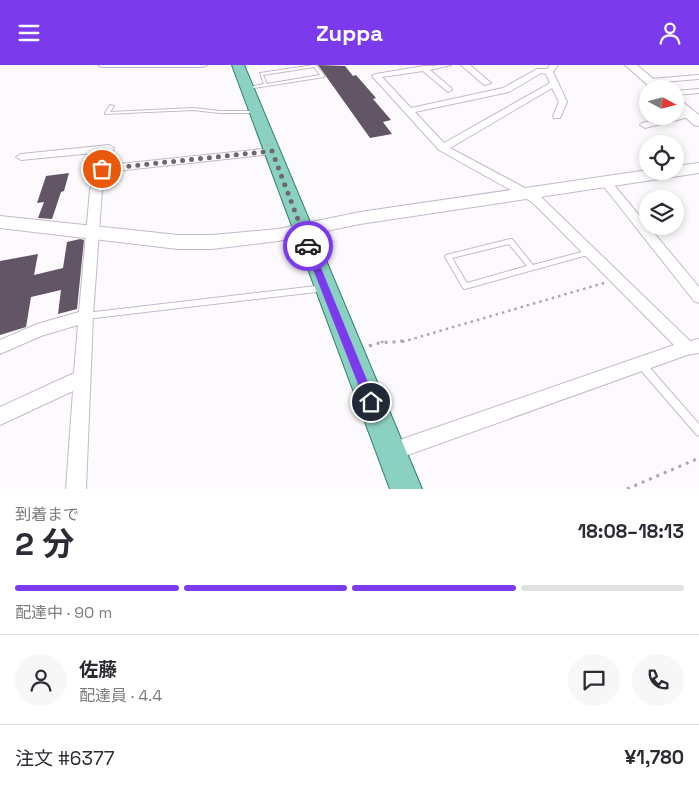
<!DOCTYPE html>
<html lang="ja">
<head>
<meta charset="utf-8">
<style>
	body { margin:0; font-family:"Space Grotesk","Noto Sans JP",sans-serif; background:#f7f7f7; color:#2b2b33; height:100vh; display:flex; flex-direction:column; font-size:19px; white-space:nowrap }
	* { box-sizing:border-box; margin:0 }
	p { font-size:16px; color:#7c7c81 }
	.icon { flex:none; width:28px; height:28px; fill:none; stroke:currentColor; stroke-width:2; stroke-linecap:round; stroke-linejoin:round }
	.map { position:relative; height:424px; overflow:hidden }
	.side { display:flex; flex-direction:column; background:#fff; flex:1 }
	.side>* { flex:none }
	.needle { width:32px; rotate:97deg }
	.buttons { position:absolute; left:639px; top:15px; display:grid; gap:10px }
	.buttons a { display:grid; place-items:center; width:45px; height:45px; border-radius:50%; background:#fff; box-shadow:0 2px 8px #0003; font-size:25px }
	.pin { position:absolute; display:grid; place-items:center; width:42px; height:42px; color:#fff; margin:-21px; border:2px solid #fff; border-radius:50%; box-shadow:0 1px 5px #0007 }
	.courier { position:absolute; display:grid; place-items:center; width:50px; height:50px; margin:-25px; border:4px solid #7c3aed; border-radius:50%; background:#fff; color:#222; box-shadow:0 1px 6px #0007 }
	.headline em { font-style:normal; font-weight:700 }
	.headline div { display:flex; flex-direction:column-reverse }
	.headline { display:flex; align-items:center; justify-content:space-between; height:85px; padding:0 15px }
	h1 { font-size:32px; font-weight:700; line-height:38px }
	.bar { display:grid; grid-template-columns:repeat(4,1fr); gap:8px 5px; align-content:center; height:60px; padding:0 15px }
	.bar i { height:6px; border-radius:4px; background:#e1e1e2 }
	.bar .active { background:#7c3aed }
	.bar p { grid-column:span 4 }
	.line { display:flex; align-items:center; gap:12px; padding:0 15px; border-top:1px solid #e1e1e2 }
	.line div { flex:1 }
	.round { display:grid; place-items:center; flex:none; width:52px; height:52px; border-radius:26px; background:#f7f7f7 }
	header { display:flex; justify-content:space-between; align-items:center; height:65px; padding:0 15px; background:#7c3aed; color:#fff; font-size:22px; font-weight:700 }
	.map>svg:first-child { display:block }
</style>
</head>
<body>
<header><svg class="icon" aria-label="menu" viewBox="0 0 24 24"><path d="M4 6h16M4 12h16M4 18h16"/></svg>Zuppa<svg class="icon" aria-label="person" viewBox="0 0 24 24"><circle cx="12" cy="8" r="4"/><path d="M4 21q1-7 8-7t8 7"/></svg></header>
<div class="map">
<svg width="699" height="424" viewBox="0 0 699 424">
	<rect width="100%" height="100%" fill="#fdfafe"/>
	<g fill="#615566">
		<path d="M318,0L345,1L353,11L356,10L376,33L373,34L391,55L383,57L392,69L370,73Z"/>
		<path d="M69,108L64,126L61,127L52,154L38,153L44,137L37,138L46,111Z"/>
		<path d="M80,174L84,175L77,244L58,249L61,225L31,232L26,262L0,270V196L38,189L34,210L63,203L67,177Z"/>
	</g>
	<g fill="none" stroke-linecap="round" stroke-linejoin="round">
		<g stroke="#c6b8cb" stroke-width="2">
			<g id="lane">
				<path d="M314,0H316L324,10V12L247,24L245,23L264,19L260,8ZM314,2L320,10L267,19L263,10Z"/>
				<path d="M110,40L114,41L110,47L193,43L220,46H257L259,47L257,48H220L193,45L105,49V48Z"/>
				<path d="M510,174H512L533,200L589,185L592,187L591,189L465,224L463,223L445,192L446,190ZM509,179L527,201L467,218L452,193Z"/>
				<path d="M325,220L327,221L329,223L327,225L325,226L86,254L83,253L82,251L83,249L86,248Z"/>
				<path d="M641,295L644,296L699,359V371L696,369L638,302L637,299L638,296Z"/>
			</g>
		</g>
		<g stroke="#c6b8cb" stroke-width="2">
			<g id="street">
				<path d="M98,0H207L203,2H102Z"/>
				<path d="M451,0L430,5L451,23L452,25L448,27L423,6L382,12L411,43L503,23L537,4H547L550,0H558L553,7L567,37L560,53H554L553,51L559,37L552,23L450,83L540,131L690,276L699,274V288L687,290L391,396L384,394L382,387L384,380L391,378L674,280L532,137L439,85L372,11L376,9L424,1ZM541,8L546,9L550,18L444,78L415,47L509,27Z"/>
				<path d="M461,0H470L491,18L484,20Z"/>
				<path d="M699,10V14L650,18L646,16L650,14Z"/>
				<path d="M699,24V28L675,30V26Z"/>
				<path d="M690,46L693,47V51L645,63L640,60L642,58Z"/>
				<path d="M109,80L114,83L109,100L272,83L277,86L272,89L107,107L102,125L93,251L86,424H66L73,326L0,360V342L74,308L78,260L41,271L0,289V275L37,259L79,247L90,125L103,87L21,95L16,92L21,89Z"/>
				<path d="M605,113L609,114L699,222V238L694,236L601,118L600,116L601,114Z"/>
			</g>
		</g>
		<g stroke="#c6b8cb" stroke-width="2">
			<g id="secondary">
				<path d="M625,0H637L665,24H652Z"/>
				<path d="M675,33L679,34L699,50V61L694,60L675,43Z"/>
				<path d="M699,98V108L360,159L278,176L212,184H178L0,163V151L178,170H212L278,164L360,147L648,105L675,106V101Z"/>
			</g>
		</g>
		<g stroke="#337d6e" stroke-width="2">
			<path id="primary" d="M232,0H244L422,424H390Z"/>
		</g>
		<g stroke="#aca9ae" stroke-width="2.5" stroke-dasharray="2.5 4" stroke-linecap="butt">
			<path d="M381,277H387"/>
			<path d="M402,277L604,218"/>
		</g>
		<g stroke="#aca9ae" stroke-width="3" stroke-dasharray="3 5" stroke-linecap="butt">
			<path d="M369,281C385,275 392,279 406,275"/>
			<path d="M627,424L699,393"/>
		</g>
		<use href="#lane" fill="#fff" fill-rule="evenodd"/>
		<use href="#street" fill="#fff" fill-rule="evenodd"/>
		<use href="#secondary" fill="#fff" fill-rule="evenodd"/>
		<use href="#primary" fill="#8bd1c1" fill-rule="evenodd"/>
		<path stroke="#aca9ae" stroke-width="2" stroke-dasharray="2 3" stroke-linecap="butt" d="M266,80L275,78"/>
	</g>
	<path fill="#7c3aed" d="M308,178L312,181L376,337L371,342L365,337L304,181Z"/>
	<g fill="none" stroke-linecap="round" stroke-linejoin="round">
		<path stroke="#6d686e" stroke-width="5" stroke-dasharray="0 9" d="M102,104L272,86L308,181"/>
	</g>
</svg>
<div class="buttons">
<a><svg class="needle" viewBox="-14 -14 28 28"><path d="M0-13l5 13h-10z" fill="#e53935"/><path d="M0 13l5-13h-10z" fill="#7c7c81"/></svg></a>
<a><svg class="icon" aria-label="locate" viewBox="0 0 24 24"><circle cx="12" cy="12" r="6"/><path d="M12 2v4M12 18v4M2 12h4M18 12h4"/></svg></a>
<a><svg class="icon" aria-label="layers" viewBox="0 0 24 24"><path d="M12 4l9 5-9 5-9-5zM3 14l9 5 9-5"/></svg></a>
</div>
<div class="pin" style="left:102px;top:104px;background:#ea580c"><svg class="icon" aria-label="bag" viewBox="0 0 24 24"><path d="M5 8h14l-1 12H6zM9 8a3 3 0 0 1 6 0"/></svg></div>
<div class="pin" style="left:371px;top:337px;background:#1f2937"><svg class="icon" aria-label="home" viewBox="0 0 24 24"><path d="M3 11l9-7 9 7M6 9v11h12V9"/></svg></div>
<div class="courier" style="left:308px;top:181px"><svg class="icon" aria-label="car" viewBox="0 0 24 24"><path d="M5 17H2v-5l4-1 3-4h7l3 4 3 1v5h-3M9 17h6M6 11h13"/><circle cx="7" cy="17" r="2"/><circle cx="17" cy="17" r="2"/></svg></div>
</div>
<section class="side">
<div class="headline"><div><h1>2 分</h1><p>到着まで</p></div><em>18:08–18:13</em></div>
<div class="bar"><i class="active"></i><i class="active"></i><i class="active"></i><i></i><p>配達中 · 90 m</p></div>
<div class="line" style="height:90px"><a class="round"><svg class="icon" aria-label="person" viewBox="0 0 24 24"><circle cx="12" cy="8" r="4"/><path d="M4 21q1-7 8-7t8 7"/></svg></a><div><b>佐藤</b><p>配達員 · 4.4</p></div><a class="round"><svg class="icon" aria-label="chat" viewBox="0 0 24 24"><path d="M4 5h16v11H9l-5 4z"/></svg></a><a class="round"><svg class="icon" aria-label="phone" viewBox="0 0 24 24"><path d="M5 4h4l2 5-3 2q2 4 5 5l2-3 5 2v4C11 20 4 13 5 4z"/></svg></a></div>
<div class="line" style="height:65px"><div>注文 #6377</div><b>¥1,780</b></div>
</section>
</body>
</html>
